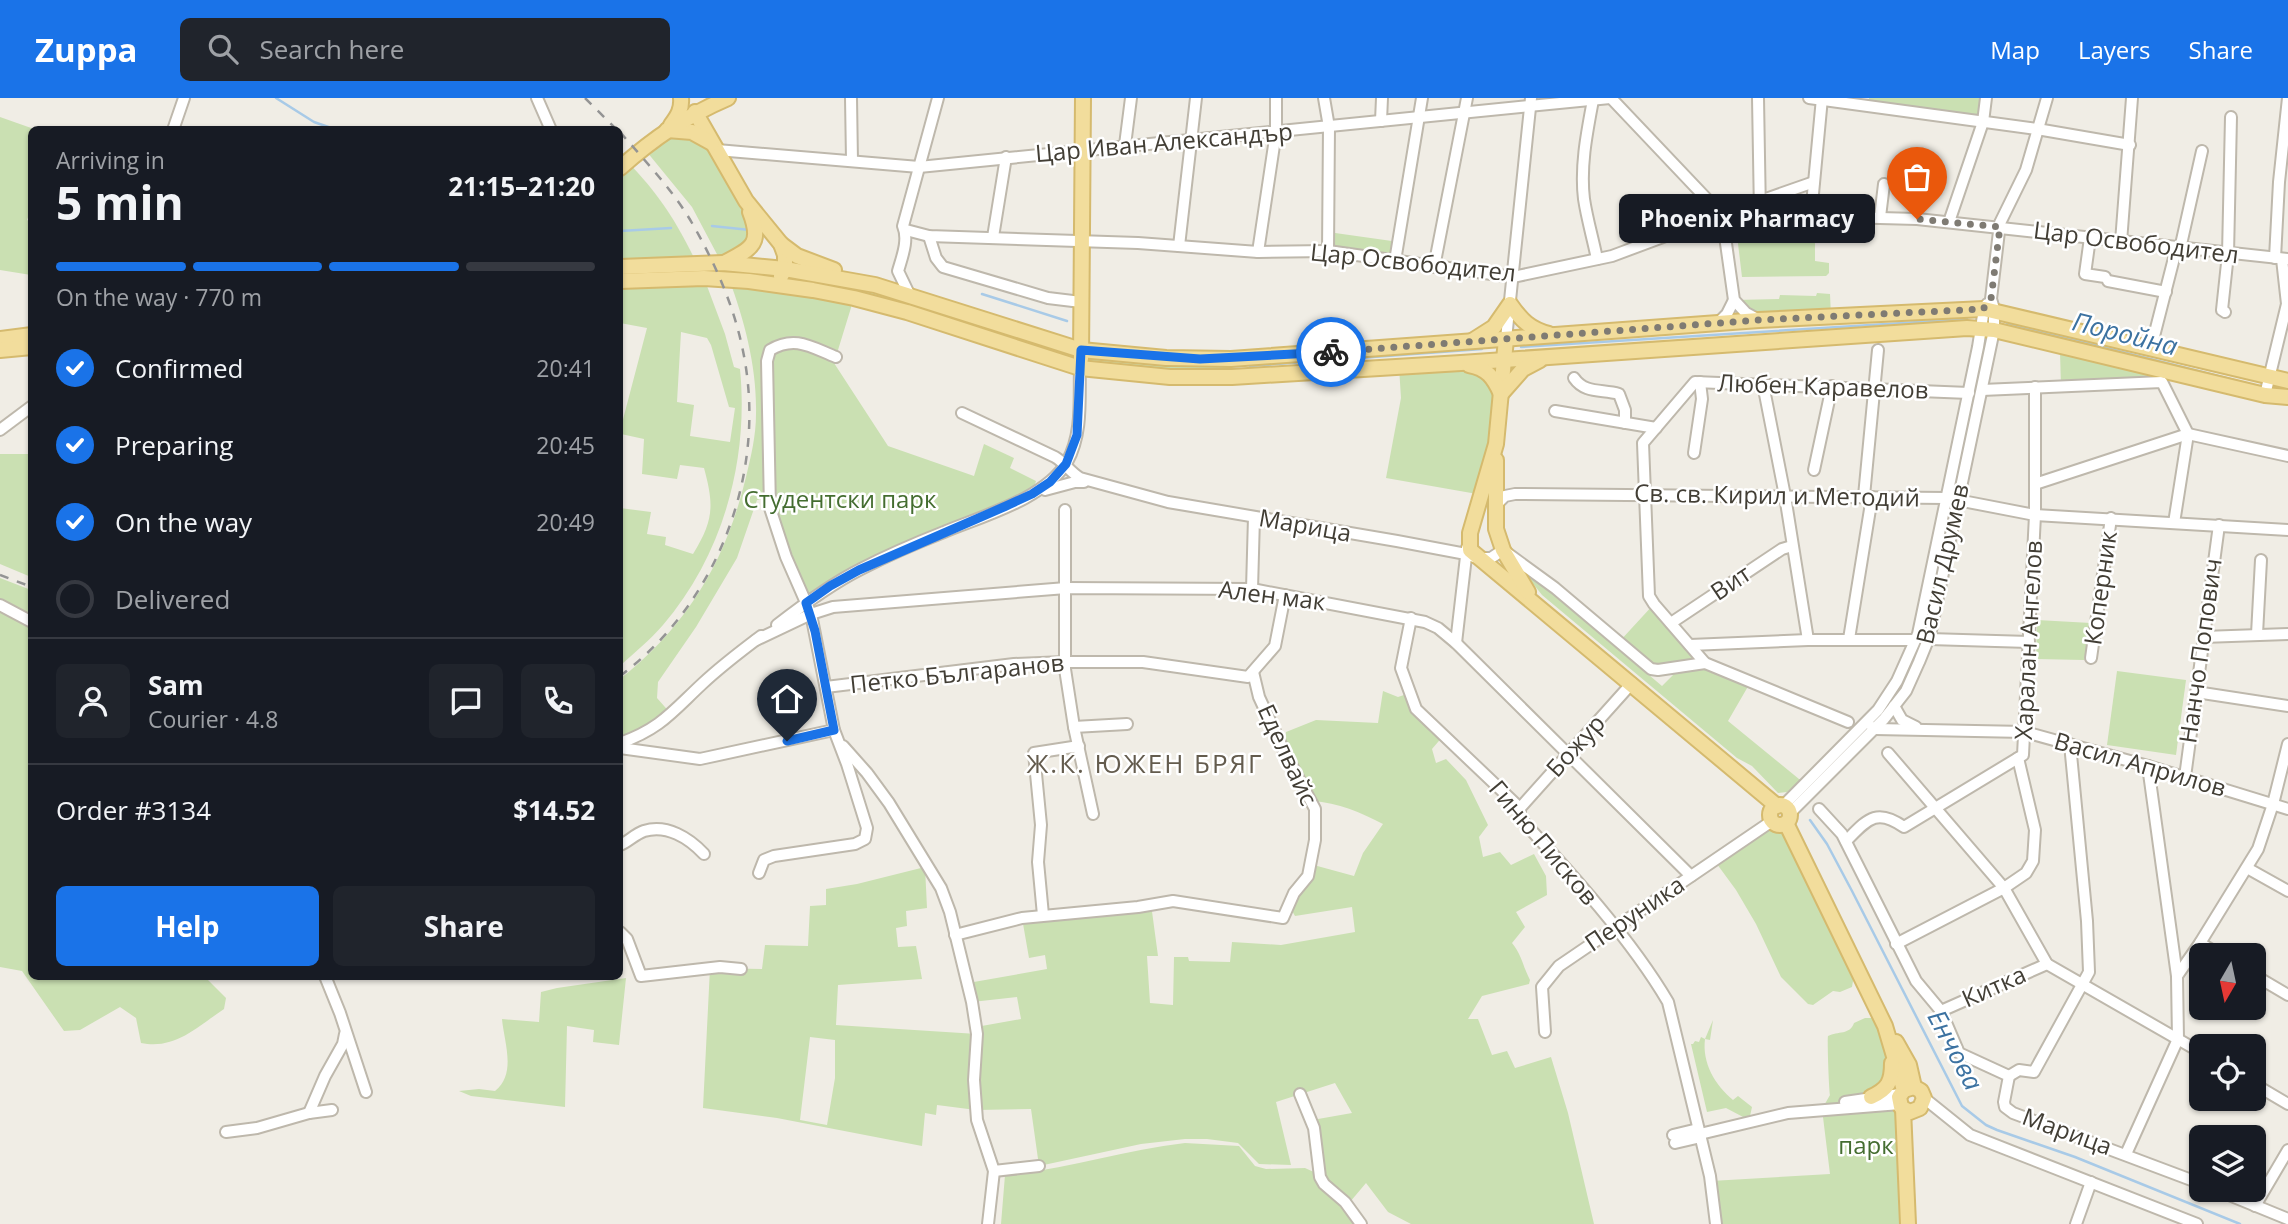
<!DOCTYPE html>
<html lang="en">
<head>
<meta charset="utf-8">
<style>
	body { margin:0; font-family:"Open Sans",sans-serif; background:#20242c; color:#f1f3f6; height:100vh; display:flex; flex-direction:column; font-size:26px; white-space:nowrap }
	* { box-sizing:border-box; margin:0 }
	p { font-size:23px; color:#9ea1a6 }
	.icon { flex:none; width:38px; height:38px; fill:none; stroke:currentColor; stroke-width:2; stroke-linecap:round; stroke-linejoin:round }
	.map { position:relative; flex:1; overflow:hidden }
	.details { position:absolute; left:28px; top:28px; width:595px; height:854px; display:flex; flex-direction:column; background:#171b24; border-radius:10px; box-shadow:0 2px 5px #0004 }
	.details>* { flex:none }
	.needle { width:46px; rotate:189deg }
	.controls { position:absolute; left:2189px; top:845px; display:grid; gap:14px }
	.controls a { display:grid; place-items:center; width:77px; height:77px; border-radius:10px; background:#171b24; box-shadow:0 2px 5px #0004; font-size:35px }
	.pin { position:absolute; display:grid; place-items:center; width:60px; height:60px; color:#fff; margin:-72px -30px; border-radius:50% 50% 50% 0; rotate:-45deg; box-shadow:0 0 7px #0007 }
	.pin .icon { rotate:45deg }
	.courier { position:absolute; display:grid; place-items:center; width:70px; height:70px; margin:-35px; border:5px solid #1a73e8; border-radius:50%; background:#fff; color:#222; box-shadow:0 2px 9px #0007 }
	.bubble { position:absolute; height:49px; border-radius:10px; background:#171b24; box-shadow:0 2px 5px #0004; font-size:23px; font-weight:700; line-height:49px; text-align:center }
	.headline em { font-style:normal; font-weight:700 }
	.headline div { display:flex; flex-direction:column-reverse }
	.headline { display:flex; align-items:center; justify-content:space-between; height:119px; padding:0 28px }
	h1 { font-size:46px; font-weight:700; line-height:52px }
	.bar { display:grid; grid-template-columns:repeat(4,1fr); gap:10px 7px; align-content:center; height:84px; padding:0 28px }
	.bar i { height:9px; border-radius:5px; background:#363941 }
	.bar .active { background:#1a73e8 }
	.bar p { grid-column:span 4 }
	.line { display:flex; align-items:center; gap:18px; padding:0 28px; border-top:2px solid #363941 }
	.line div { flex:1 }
	.round { display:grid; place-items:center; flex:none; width:74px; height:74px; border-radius:10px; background:#20242c }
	ol { padding:0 28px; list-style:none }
	li { display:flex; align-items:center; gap:21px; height:77px }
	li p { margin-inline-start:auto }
	li .icon { padding:7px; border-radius:50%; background:#1a73e8; color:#fff; stroke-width:4 }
	li:last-child { color:#9ea1a6 }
	li i { width:38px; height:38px; border:4px solid #363941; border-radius:50% }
	.button { display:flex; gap:14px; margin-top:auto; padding:14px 28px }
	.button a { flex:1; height:80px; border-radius:10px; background:#1a73e8; color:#fff; font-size:28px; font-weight:700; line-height:80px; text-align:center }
	.button a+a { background:#20242c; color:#f1f3f6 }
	header { display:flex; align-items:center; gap:42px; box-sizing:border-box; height:98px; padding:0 35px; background:#1a73e8; color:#fff }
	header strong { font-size:33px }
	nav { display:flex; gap:38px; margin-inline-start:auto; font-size:24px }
	.search { width:490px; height:63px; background:#20242c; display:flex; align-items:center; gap:18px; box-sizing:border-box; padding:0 24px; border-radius:10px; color:#9ea1a6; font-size:26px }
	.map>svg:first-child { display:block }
</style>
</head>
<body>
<header>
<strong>Zuppa</strong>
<div class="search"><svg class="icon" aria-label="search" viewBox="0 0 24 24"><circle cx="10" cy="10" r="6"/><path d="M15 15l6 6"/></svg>Search here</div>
<nav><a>Map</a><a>Layers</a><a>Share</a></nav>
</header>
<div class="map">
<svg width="2288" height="1126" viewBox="0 0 2288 1126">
	<rect width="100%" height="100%" fill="#f0ede5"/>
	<g fill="#cae0b2" fill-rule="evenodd">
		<path d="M1869,0H1980L1978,17L1937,11V13L1868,8Z"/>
		<path d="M0,19L34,31L32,32V108L27,122L31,124V177L0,172Z"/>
		<path d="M680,36L699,43L710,53L749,124L750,145L719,160L692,109L647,54L669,37Z"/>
		<path d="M620,56C656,92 675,120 697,166L620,168Z"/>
		<path d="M1740,122L1815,124V163L1829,165V175L1826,178L1742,179L1736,129L1737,124Z"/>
		<path d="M1328,134L1399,144L1395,163L1328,153Z"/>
		<path d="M653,170L780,173L775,180L854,200L834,265L888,348L974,378L984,346L1014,360L1010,370L1036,383L1032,396L940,435L805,505L768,401L757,402L737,460L696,529L658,584L657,600L672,617L620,645V581C687,528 726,463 746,379C751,358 756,338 756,316C757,270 745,224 729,181L704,180L725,236L734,269L740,271C749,362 723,457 663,527C650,542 634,555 620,568V410L651,414L647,436L666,439L665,447L693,456C714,422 714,407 704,370L680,367L677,381L642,376L644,341L621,336V329L647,230L620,225V172ZM681,234L707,240L711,247L729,309L735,310L730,344L690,338L694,307L677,304Z"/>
		<path d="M796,176L873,189L1068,251L1065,262L804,185Z"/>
		<path d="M1817,195L1830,196L1831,218L1759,222L1734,202L1779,201L1780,197L1816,198Z"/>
		<path d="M1081,252L1231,261L1232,279L1081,270Z"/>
		<path d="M2060,254L2177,279L2162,284L2061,288Z"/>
		<path d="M1478,268L1501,296L1477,396L1386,380L1401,300L1399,269Z"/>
		<path d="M0,356H31V479L0,466Z"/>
		<path d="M1527,470L1552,495L1662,588L1673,577V570L1658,572L1619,544L1654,506L1705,565L1750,585L1728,623L1799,681H1803L1787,694L1778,695L1752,668L1737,660L1542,497L1523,473Z"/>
		<path d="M0,480L31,492L32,878L205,879L226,900L224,911C197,929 175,952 141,945L136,920L120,909L80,932L64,933L22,873L0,869Z"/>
		<path d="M2037,522L2091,525L2084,562L2036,561Z"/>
		<path d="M2117,573L2186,582L2176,657L2107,647Z"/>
		<path d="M1383,593L1398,599L1410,595L1444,637L1432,651L1436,665L1446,661L1466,682L1488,727L1479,739L1483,759L1500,754L1511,767L1534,756L1546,778L1547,797L1516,814L1525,829L1512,845C1522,857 1523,869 1530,882L1529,886L1482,898L1468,921H1478L1492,957L1507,953L1515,970L1551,959L1568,1015L1594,1126H1411L1388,1114L1366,1085L1350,1104L1322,1075L1318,1021L1352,1015L1335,985L1276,1004L1291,1067L1259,1066L1238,1045L1207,1041H1185L1141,1046L1039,1068L1031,1011L976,1012L937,1007L936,1017L925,1015L922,1048L777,1020L703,1010L710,870L762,871L765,847L808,848L810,808L826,807V791L857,786L925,769L927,810L906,813L907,828L896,830L898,849L916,848L922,881L838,887L836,927L977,936L976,929L1021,921L1017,899L972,904L968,885L1047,871L1045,857L1029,860L1022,820L1151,806L1158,858H1147L1150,905L1173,907L1174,859H1188L1189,863L1230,864L1232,844L1281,847L1355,834L1352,809L1295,818L1288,806L1310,766L1354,778L1363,755L1383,726C1360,714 1339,705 1312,703L1284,653L1286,634L1316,622L1378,625ZM810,939L835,942V980L827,1027L800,1022Z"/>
		<path d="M1772,723L1778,727L1786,725L1854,877L1852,889L1840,894L1833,893L1813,907L1808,906L1781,879L1756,826L1736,792L1714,762Z"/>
		<path d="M626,880L619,947L593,944L594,932L567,928L565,1009L471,998L459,993L479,991L495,993C517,976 504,944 502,921L539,924L541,894L557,890Z"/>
		<path d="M1878,915L1891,949L1888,988L1900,1006L1908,1126H1716L1711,1083L1830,1076L1822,1011L1830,997C1829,993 1827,941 1828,938C1838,933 1850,937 1854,925L1865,920H1873Z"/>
		<path d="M1713,922L1710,942L1705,941C1702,965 1715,987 1733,1002L1738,998L1752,1009L1750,1018L1745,1020L1726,1010L1707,1014L1691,946H1693L1695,943L1699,944L1701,939L1705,941Z"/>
		<path d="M1185,1045L1239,1048L1255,1068L1266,1071L1305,1070L1316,1075L1361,1126H1001L1005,1077C1066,1072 1123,1052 1185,1045Z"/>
	</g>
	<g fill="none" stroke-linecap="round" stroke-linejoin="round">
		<g stroke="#a8cae7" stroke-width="2.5">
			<path d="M276,0L314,24L337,32"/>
			<path d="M712,128L750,132"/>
			<path d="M620,133L671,130"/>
			<path d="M982,196L1067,223"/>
			<path d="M2007,225L2234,282"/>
			<path d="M1521,249L1967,221"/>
			<path d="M1231,268H1239"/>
			<path d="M1250,268L1482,251"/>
			<path d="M1810,722L1827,746L1852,793L1962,1008L1986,1027L1997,1032L2075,1059L2240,1126"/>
		</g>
		<g stroke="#beb8ac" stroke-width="14">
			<g id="minor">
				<path d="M537,0L551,32"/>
				<path d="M851,0L852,63"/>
				<path d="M1324,0L1329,29L1328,153"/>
				<path d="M1611,0L1722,117L1734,202L1746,215L1759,222"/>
				<path d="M1758,0L1760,116"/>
				<path d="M1809,0L2037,31L2130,47"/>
				<path d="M1593,2C1587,34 1580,68 1584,101C1587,121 1593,141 1597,161"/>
				<path d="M1381,23L1382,0"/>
				<path d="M173,32L184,0"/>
				<path d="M1125,47L1131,0"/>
				<path d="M717,52L919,69L1610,0"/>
				<path d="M1760,103L1814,84"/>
				<path d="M1811,117L1822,0"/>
				<path d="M1880,119L1884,86"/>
				<path d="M1949,124L1983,24L1986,0"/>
				<path d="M906,132L929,138L1138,145L1258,154L1328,153L1513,179L1612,158L1722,117L1733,116L1917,121L2288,161"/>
				<path d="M929,138L936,160L943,169L1048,200L1081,204"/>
				<path d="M993,139L1006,59"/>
				<path d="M2090,140L2085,176L2105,179"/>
				<path d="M2121,144L2132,0"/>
				<path d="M1179,148L1196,0"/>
				<path d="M1258,154L1276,34V0"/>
				<path d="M2275,160L2279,84L2288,0"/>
				<path d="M1395,163L1422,0"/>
				<path d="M1434,169L1467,0"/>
				<path d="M2108,183L2166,194"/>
				<path d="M910,198L898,173C902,159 909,142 903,128L938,0"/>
				<path d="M2225,214L2222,212L2228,156L2231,19"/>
				<path d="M1717,226L1727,216L1734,202"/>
				<path d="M1506,241L1531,0"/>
				<path d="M2151,250L2174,160L2180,151L2202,53"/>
				<path d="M1574,280C1585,296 1602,291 1619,296L1625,312V325"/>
				<path d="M1763,286L1785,398L1808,542"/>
				<path d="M1982,292L2162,284L2188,336L2174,425"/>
				<path d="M2265,297L2287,206L2282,161"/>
				<path d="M1555,313L1656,330"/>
				<path d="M962,315L1055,359C1065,365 1070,374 1080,380L1168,404L1397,443L1466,456L1477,460H1491L1503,452L1555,490L1651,571L1658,572L1705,565"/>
				<path d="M0,332L32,308"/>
				<path d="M1694,355L1702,301L1700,284"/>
				<path d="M1814,372L1832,288"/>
				<path d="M2035,386L2188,336L2288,358"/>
				<path d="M1045,392L1075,384H1084"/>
				<path d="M1864,398L1878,252"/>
				<path d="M1495,408L1505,398L1515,396L1947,400L2035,417L2288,432"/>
				<path d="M1065,412V571L1074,629L1093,716"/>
				<path d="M1252,491L1254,419"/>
				<path d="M0,507L32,524"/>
				<path d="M1411,520L1401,570L1416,611L1520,710V720C1570,774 1631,841 1668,904L1710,1078L1716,1126"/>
				<path d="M1671,525L1782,451L1792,448"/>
				<path d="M777,527C804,506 831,486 861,471C888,457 916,445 944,434C982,418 1045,401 1067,364C1083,335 1079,301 1080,270"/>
				<path d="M2257,536L2261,462"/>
				<path d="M2203,539L2288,536"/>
				<path d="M1849,541L1872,399"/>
				<path d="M1929,541L2029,544"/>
				<path d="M756,542L811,516L833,509L1066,490L1252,491L1425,524L1438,530L1456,545L1691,778"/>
				<path d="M1456,545L1467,450"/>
				<path d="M1690,547L1808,542H1915"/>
				<path d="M2091,560L2111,420"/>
				<path d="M826,589L1014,566L1065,564H1143L1248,579L1275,548L1285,497"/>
				<path d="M2196,594L2288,608"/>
				<path d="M1894,608L1902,622L1916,629"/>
				<path d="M1848,624L1705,565L1654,506L1649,498L1643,345L1695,284L1969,295"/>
				<path d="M1074,629L1127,626"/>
				<path d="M1872,629L1875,631L2025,634L2148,668L2288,711"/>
				<path d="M620,645C660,631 672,614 702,586C720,569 741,553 761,538"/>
				<path d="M843,648L867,675L889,705L941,790L950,814L972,904L977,936L974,982L977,1022L994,1073L988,1126"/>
				<path d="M620,650L700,661L834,632"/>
				<path d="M1888,655L2004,790L2047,866L2202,955"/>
				<path d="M2148,668L2177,878"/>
				<path d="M2185,679L2219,427"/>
				<path d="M1783,708L1878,612L1897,583L1918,536L1978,249L1984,211L1987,206"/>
				<path d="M1520,710L1632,585"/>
				<path d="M1819,711L1842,736L1916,883L1941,913L1959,955L2009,978L2004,1004L2005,1009L2013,1015L2202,1086"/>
				<path d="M1790,715L1884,621L1906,593L1919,564L1930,537L1994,232V211L1991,201L2000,125L2026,72L2047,0"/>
				<path d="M1846,743C1867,722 1876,709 1904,729L2023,657L2035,417V289"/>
				<path d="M620,747C628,744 635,736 644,733C667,726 689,740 704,756"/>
				<path d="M2247,770L2288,793"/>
				<path d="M759,775L764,762L774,758L855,746L865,741L867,730L847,666L834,632L811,516L786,459L770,410L767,263L770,252C795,237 811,249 836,259"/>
				<path d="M1043,817L1038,764L1041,727L1034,655L1079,648"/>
				<path d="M620,834L627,841L641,878L720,869L741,871"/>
				<path d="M955,837L1022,820L1138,809L1173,803L1283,820L1294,795L1308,778L1315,742V711L1284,653L1259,599L1253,574"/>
				<path d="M2200,845L2222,858"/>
				<path d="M1896,846L2004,790L2026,775L2033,763L2035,732L2018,660"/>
				<path d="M2254,877L2288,897"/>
				<path d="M325,878L340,915L366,994"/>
				<path d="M1941,913L2047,866"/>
				<path d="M1545,934L1542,889L1559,868L1772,723"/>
				<path d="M2009,978L2019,972L2034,974L2089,874L2087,823L2070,646"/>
				<path d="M2254,986L2288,1006"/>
				<path d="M1300,996L1314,1030L1320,1079L1324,1086L1345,1104L1361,1126"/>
				<path d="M1924,1000L1970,1037L2197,1126"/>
				<path d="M1845,1004L1900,996"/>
				<path d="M309,1015L325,978L343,946L345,936"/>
				<path d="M226,1034L257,1030L309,1015L332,1012"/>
				<path d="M1700,1036L1788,1015L1900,1006"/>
				<path d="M1673,1037L1698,1031"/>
				<path d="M1675,1045L1701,1039"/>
				<path d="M2126,1056L2178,941L2177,878L2200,845L2258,751L2273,706L2288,646"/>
				<path d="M994,1073L1039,1068"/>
				<path d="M2217,1092L2288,1121"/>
				<path d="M2255,1108L2288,1052"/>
				<path d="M2076,1126L2091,1084"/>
			</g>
		</g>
		<g stroke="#d5ba6e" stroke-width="18">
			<g id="major">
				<path d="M695,14L746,103L781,146L785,157V171L781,178"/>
				<path d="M671,27C678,18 682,11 681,0"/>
				<path d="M667,32L692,34L712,45"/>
				<path d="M620,70C654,40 686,18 728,0"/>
				<path d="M781,146L797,158L834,172"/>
				<path d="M726,164C753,150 762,145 750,114"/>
				<path d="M620,169L723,165L785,171L875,187L1081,252L1166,260L1231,261L1759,222L1984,211L2288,283"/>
				<path d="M620,183L704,180L749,183L813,192L854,200L907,214L1080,270L1170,279H1232L1461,265L1967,230L1994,232L2265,297L2288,299"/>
				<path d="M0,241L32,237"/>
				<path d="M1506,241L1496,346L1470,435V452L1777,708"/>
				<path d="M1472,243L1494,229L1510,206C1521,222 1530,231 1549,236"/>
				<path d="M0,252L32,249"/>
				<path d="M1081,261L1083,0"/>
				<path d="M1469,267C1487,270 1494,280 1501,296L1523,271L1540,262"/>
				<path d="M1496,362V431L1503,452L1528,494"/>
				<circle cx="1780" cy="717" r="10"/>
				<path d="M1786,725L1885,928L1904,992"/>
				<path d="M1896,944L1909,967L1914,989L1921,993L1924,1000L1920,1010L1910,1014L1901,1009L1899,999L1904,992L1914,989"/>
				<path d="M1871,999C1888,991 1892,984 1892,965"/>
				<path d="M1903,1011L1908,1126"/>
			</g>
		</g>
		<use href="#minor" stroke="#fff" stroke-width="10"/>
		<use href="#major" stroke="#f2dd9c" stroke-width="14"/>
		<g stroke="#949494" stroke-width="2.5" stroke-dasharray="9 9" stroke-linecap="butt">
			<path d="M585,0L617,32"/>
			<path d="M620,34C645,63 673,92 692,125C715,165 734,208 743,253C768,374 718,505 620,578"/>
			<path d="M0,477L32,489"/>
		</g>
	</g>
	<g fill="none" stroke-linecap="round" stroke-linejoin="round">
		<path stroke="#7f7b73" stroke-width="7" stroke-dasharray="0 12.6" d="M1331,254L1759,222L1983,211L1991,201L2000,129L1917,121"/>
		<path stroke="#1a73e8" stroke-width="9" d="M787,643L834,632L815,533L806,505L830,488L859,472L1006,408L1032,396L1050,384L1066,366L1077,337L1081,252L1200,261L1331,254"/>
	</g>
	<g text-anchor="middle" stroke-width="5" stroke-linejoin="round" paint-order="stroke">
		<g font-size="24" fill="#423e35" stroke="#fff">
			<text transform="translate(1164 45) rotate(-5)" y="8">Цар Иван Александър</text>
			<text transform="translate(2136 145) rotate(7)" y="8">Цар Освободител</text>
			<text transform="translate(1413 165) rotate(6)" y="8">Цар Освободител</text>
			<text transform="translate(1823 289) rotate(2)" y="8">Любен Каравелов</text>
			<text transform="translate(1777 398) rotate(1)" y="8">Св. св. Кирил и Методий</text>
			<text transform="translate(1305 428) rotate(10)" y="8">Марица</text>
			<text transform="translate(1943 466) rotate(-77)" y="8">Васил Друмев</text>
			<text transform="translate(1731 485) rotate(-34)" y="8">Вит</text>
			<text transform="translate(2101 490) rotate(-82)" y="8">Коперник</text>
			<text transform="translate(1272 498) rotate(7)" y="8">Ален мак</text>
			<text transform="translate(2029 542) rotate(-87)" y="8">Харалан Ангелов</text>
			<text transform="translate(2201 553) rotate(-82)" y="8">Нанчо Попович</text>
			<text transform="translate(957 576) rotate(-6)" y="8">Петко Българанов</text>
			<text transform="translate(1576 648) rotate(-48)" y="8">Божур</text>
			<text transform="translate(1287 657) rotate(65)" y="8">Еделвайс</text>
			<text transform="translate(2140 667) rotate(16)" y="8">Васил Априлов</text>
			<text transform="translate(1543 745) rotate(50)" y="8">Гиню Писков</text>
			<text transform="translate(1635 816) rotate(-34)" y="8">Перуника</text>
			<text transform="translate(1994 889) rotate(-24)" y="8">Китка</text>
			<text transform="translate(2067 1034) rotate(20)" y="8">Марица</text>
		</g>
		<g font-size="24" fill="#446d30" stroke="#fff">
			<text x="840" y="410">Студентски парк</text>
			<text x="1866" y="1056">парк</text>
		</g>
		<g font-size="26" font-style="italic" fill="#3c72a1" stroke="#fff">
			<text transform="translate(2125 236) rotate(14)" y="9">Поройна</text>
			<text transform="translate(1955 952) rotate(62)" y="9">Енчова</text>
		</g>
		<g font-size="26" letter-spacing="2" fill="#645c4e" stroke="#fff">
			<text x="1145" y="675">Ж.К. ЮЖЕН БРЯГ</text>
		</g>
	</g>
</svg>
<div class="controls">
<a><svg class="needle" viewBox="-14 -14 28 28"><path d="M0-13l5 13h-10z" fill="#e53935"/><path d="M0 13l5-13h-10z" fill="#9ea1a6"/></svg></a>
<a><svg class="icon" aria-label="locate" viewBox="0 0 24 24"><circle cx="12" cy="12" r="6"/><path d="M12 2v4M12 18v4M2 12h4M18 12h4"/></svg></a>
<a><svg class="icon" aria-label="layers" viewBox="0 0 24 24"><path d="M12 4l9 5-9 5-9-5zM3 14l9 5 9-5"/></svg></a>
</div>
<div class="pin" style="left:1917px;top:121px;background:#ea580c"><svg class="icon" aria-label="bag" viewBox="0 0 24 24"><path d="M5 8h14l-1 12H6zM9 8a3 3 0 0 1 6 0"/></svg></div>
<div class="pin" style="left:787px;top:643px;background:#1f2937"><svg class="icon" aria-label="home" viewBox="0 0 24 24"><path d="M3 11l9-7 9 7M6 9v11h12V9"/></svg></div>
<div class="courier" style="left:1331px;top:254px"><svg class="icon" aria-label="bike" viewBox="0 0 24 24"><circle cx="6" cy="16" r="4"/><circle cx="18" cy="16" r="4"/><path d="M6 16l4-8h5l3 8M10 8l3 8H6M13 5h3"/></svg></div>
<div class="bubble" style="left:1619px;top:96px;width:256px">Phoenix Pharmacy</div>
<section class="details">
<div class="headline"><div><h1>5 min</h1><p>Arriving in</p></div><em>21:15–21:20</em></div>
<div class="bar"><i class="active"></i><i class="active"></i><i class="active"></i><i></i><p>On the way · 770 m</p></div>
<ol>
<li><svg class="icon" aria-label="check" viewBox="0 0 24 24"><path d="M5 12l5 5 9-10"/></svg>Confirmed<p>20:41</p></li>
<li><svg class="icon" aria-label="check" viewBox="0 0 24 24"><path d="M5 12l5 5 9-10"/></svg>Preparing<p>20:45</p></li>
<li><svg class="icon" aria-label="check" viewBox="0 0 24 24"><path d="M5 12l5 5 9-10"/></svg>On the way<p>20:49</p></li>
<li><i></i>Delivered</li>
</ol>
<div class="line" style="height:126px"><a class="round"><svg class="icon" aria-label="person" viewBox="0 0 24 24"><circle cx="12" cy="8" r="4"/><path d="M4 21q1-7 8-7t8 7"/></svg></a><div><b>Sam</b><p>Courier · 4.8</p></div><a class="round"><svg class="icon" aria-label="chat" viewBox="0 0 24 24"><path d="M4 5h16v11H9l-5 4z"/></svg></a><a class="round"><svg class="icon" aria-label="phone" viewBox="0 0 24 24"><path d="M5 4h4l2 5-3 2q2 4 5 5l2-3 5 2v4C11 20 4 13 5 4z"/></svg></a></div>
<div class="line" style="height:91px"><div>Order #3134</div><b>$14.52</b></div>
<div class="button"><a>Help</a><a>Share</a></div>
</section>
</div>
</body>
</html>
